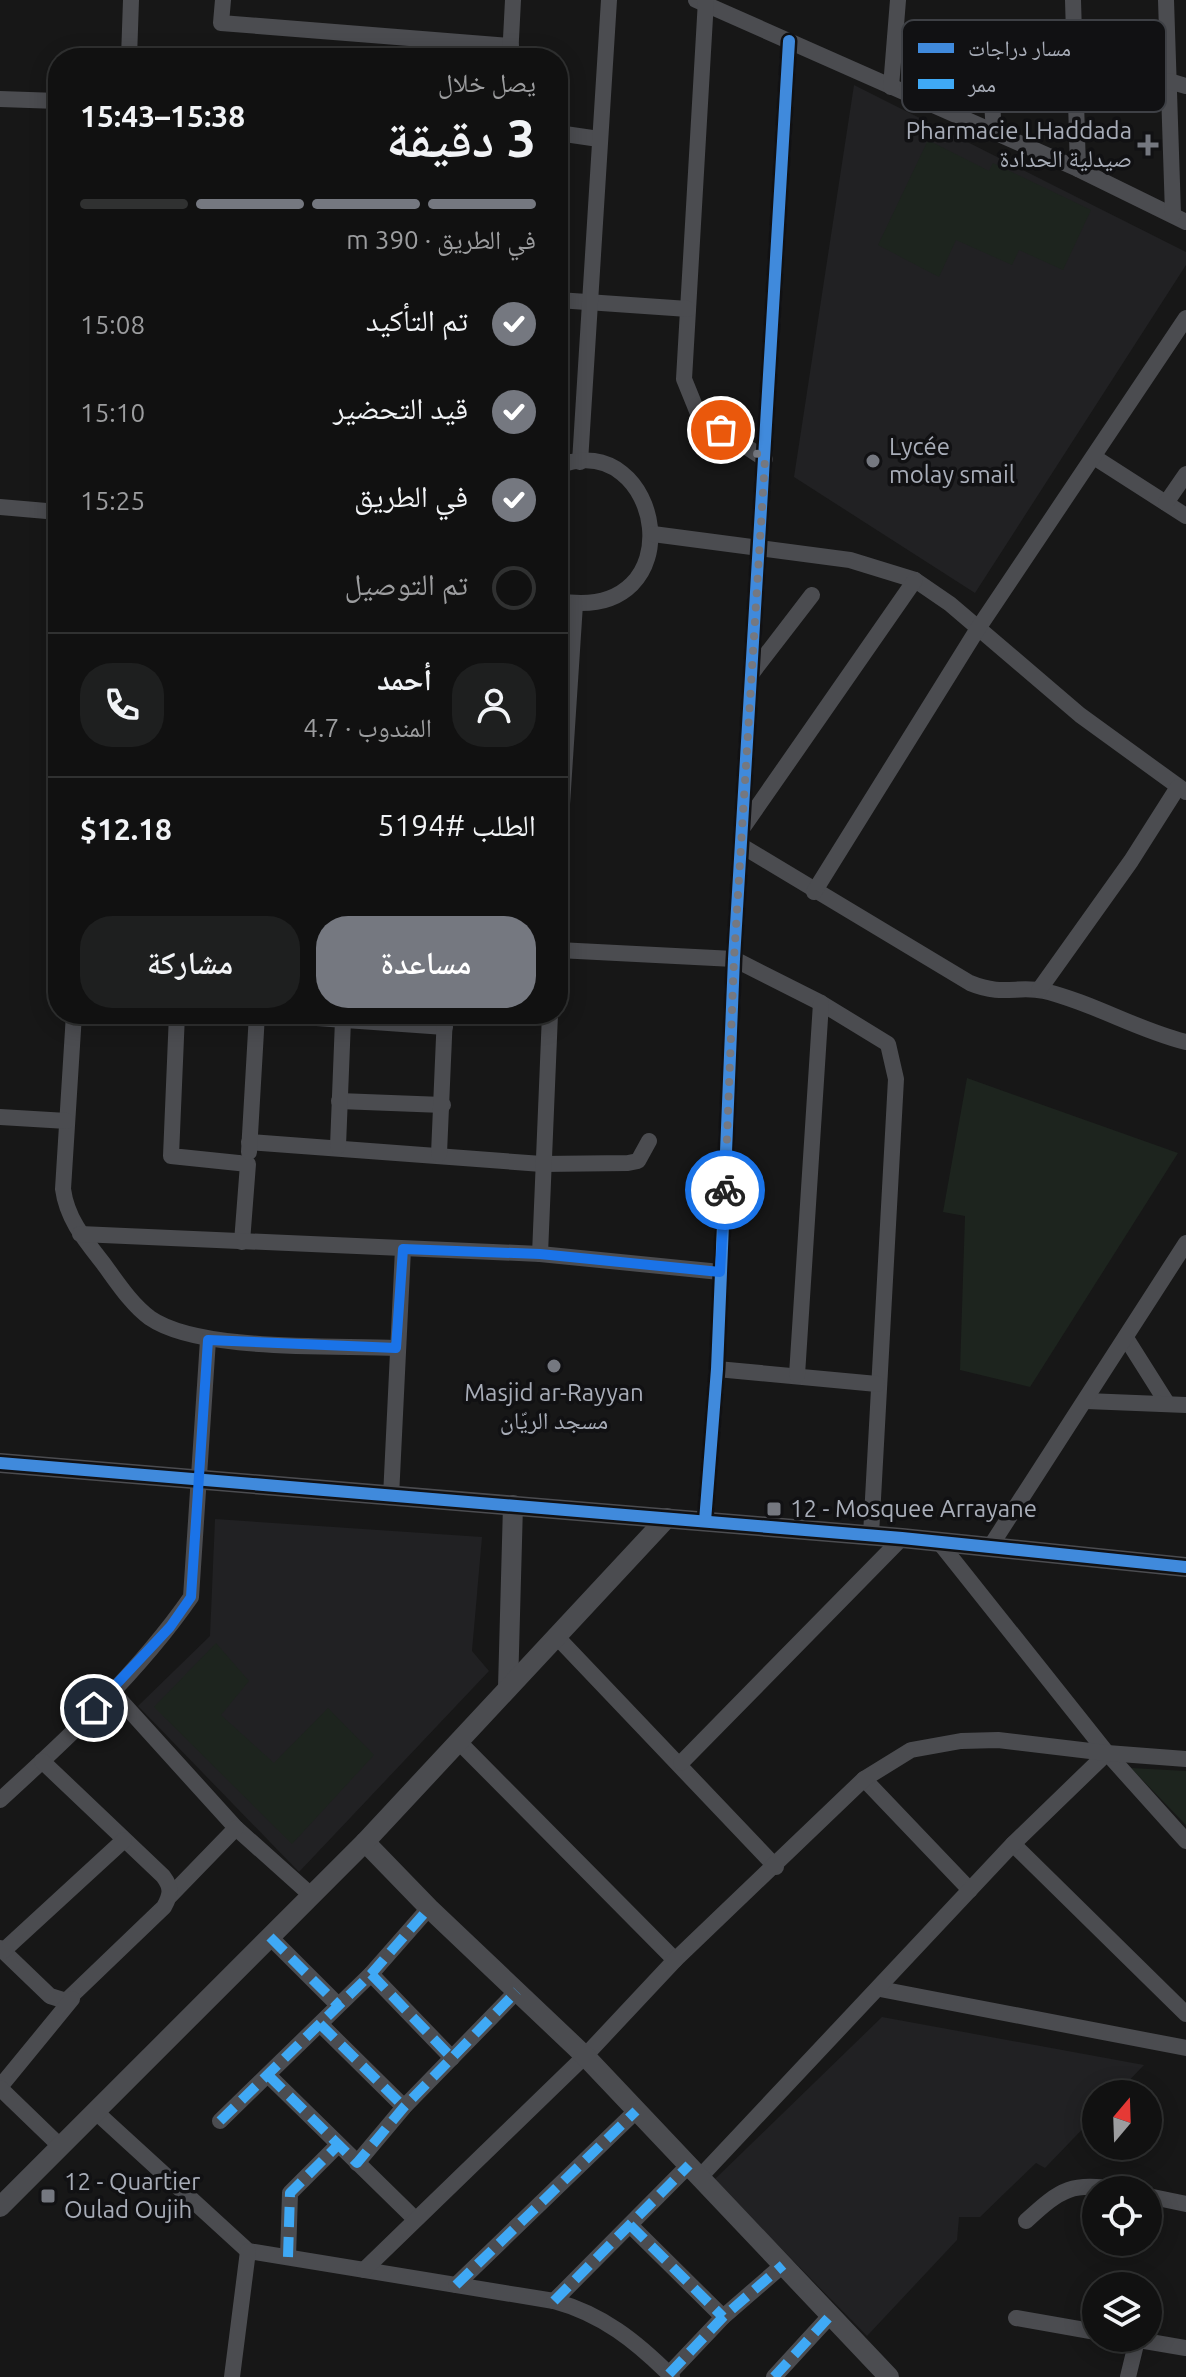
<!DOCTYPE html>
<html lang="ar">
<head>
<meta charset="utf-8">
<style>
	body { margin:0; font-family:Ubuntu,"Noto Naskh Arabic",sans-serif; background:#1e1f1f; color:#f1f3f6; direction:rtl; height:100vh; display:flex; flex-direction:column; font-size:30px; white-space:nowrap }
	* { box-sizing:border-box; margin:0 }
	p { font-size:26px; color:#9c9d9f }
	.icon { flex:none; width:44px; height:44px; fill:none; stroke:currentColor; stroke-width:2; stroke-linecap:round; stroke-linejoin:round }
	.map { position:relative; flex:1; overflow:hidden; direction:ltr }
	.panel { position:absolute; left:48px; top:48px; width:520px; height:976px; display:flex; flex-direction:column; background:#111; border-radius:32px; box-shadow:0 4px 20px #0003,0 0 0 2px #303131; direction:rtl }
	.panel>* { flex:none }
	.needle { width:52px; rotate:19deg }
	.tools { position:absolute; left:1082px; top:2080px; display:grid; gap:16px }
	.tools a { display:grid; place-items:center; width:80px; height:80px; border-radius:50%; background:#111; box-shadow:0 4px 20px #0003,0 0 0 2px #303131; font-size:40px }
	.pin { position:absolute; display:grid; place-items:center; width:68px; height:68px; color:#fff; margin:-34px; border:4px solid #fff; border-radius:50%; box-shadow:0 2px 8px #0007 }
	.courier { position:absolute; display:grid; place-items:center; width:80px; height:80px; margin:-40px; border:6px solid #1a73e8; border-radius:50%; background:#fff; color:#222; box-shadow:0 2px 10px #0007 }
	.headline em { font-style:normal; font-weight:600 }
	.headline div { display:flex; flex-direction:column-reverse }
	.headline { display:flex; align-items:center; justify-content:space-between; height:136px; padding:0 32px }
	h1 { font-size:52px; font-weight:600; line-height:60px }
	.bar { display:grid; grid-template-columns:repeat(4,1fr); gap:12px 8px; align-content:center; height:96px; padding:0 32px }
	.bar i { height:10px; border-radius:6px; background:#303131 }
	.bar .current { background:#757880 }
	.bar p { grid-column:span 4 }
	.line { display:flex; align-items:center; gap:20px; padding:0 32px; border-top:2px solid #303131 }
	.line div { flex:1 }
	.round { display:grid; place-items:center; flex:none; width:84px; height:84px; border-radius:32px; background:#1e1f1f }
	ol { padding:0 32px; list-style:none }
	li { display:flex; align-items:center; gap:24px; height:88px }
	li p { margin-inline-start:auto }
	li .icon { padding:8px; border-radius:50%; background:#757880; color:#fff; stroke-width:4 }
	li:last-child { color:#9c9d9f }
	li i { width:44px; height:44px; border:4px solid #303131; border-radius:50% }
	.primary-button { display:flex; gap:16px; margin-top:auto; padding:16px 32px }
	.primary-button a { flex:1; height:92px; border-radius:32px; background:#757880; color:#fff; font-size:32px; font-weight:600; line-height:92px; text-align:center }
	.primary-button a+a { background:#1e1f1f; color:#f1f3f6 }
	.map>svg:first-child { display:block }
</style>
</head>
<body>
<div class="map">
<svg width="1186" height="2377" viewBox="0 0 1186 2377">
	<rect width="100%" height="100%" fill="#171717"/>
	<g fill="#212123">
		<path d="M854,85L1186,252V265L975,593L794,477Z"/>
		<path d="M215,1519L482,1537L472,1651L489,1671L299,1872L138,1706L210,1636Z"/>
		<path d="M882,2017L1144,2065L1116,2094H1096V2115L1045,2168L1036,2163L980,2217H959L957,2240L867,2336L714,2180Z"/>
	</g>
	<g fill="#1d241e">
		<path d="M928,140L989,171L993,163L1091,210L1063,270L1019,250L1012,265L956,240L939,277L878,245Z"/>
		<path d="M967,1078L1178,1153L1030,1387L960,1370L965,1216L943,1212Z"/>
		<path d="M216,1643L249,1681L221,1715L274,1763L328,1708L374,1755L292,1844L154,1707Z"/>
		<path d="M1131,1768L1186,1771V1825Z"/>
	</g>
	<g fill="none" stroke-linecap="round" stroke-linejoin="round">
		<g stroke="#4b4c50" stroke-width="16">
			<path d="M223,0L221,23L511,46"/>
			<path d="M696,0L1078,169L1186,222"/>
			<path d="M706,0L684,379L699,416L765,459"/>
			<path d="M1073,0L1078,169"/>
			<path d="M1166,0L1173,214"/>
			<path d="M895,38C927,40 965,35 989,58L994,132"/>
			<path d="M978,47C1003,26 1043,40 1074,44"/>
			<path d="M129,58L131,0"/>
			<path d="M510,58L513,0"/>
			<path d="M1169,81L1186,86"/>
			<path d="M891,87L898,0"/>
			<path d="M0,99L58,101"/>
			<path d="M558,133L599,139"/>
			<path d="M558,300L688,309"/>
			<path d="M1094,457L1186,516"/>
			<path d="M580,462L609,0"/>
			<path d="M558,466C663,425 698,625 558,601"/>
			<path d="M1166,503L1186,474"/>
			<path d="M0,507L58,512"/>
			<path d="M653,534L850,560L915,580L950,604L1080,715L1186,792"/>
			<path d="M752,673L812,595"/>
			<path d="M744,826L915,580"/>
			<path d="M742,846L970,983C1004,997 1017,985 1044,991C1094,1003 1137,1030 1186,1042"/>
			<path d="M558,866L575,604"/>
			<path d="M814,892L977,630L1186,318"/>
			<path d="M558,950L734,959L821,1003L888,1044L896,1079L871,1535"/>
			<path d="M1039,990L1131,861L1178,787"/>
			<path d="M74,1014L63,1189C67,1219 85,1240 103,1263C117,1282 131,1304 150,1318C199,1352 333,1345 396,1348"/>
			<path d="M177,1014L171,1156L248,1164L242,1242"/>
			<path d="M260,1014L445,1027"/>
			<path d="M339,1101L443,1105"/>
			<path d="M0,1117L67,1121"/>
			<path d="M249,1142L542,1164L628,1163L638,1161L649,1141"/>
			<path d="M338,1146L343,1020"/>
			<path d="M249,1152L257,1014"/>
			<path d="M439,1154L445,1014"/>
			<path d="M80,1234L540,1254L720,1272"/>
			<path d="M540,1254L550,1014"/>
			<path d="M1126,1338L1167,1403"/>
			<path d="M717,1369L877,1384"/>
			<path d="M797,1375L821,1003"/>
			<path d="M1086,1401L1186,1405"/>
			<path d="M391,1497L403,1249"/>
			<path d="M705,1521L717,1369L734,959L789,41"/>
			<path d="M939,1542L1107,1753L1186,1841"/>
			<path d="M990,1547L1186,1243"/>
			<path d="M557,1637L776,1867"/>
			<path d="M111,1690L236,1828L312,1896"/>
			<path d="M460,1743L675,1960"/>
			<path d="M681,1763L902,1538"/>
			<path d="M864,1779L970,1890"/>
			<path d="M0,1800C67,1739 139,1672 191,1597L208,1340"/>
			<path d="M1013,1844L1186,2014"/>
			<path d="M170,1896L236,1828"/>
			<path d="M270,1937L338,2005"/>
			<path d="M0,1948L50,1996L66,2001L164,1907C171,1894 172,1888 163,1876L42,1761"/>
			<path d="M3,1951L124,1840"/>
			<path d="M371,1974L452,2058"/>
			<path d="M880,1989L1186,2048"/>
			<path d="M320,2024L404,2107"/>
			<path d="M268,2075L415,2219"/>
			<path d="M0,2087L72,1999"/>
			<path d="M0,2088L60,2146"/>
			<path d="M96,2112L248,2251L554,2301C602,2314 636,2341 672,2377"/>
			<path d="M220,2121L371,1974L429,1908"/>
			<path d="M357,2163L404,2107L517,1991"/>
			<path d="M700,2177L1013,1844L1107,1753"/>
			<path d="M1148,2196L1186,2204"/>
			<path d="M1026,2221C1062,2188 1071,2182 1121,2190"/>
			<path d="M630,2225L723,2317"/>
			<path d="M288,2257L290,2193L338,2145"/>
			<path d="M364,2270L585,2056L675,1960L864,1779L911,1750L961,1741L998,1740L1107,1753L1186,1759"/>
			<path d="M456,2285L636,2111"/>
			<path d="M554,2301L689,2165"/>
			<path d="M1016,2318L1096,2332"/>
			<path d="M1127,2338L1186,2348"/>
			<path d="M669,2374L723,2317L783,2265"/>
			<path d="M232,2377L248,2251"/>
			<path d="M774,2377L829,2317"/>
			<path d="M1128,2377L1137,2340"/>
		</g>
		<g stroke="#4b4c50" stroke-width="20">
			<path d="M0,1463L902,1538L1186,1567"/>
			<path d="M508,1688L513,1505"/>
			<path d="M365,1842L429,1908L585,2056L889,2377"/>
			<path d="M0,2207L365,1842L667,1518"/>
		</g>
		<g stroke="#3fa9f5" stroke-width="10" stroke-dasharray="20 10" stroke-linecap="butt">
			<path d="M270,1937L338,2005"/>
			<path d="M371,1974L452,2058"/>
			<path d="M320,2024L404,2107"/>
			<path d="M268,2075L357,2163L404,2107L517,1991"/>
			<path d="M220,2121L371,1974L429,1908"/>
			<path d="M630,2225L723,2317"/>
			<path d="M288,2257L290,2193L338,2145"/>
			<path d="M456,2285L636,2111"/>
			<path d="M554,2301L689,2165"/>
			<path d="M669,2374L723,2317L783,2265"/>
			<path d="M774,2377L829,2317"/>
		</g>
		<g stroke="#111113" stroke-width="17">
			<g id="cycleway">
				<path d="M0,1463L902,1538L1186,1567"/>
				<path d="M705,1521L717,1369L734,959L789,41"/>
			</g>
		</g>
		<use href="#cycleway" stroke="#408adc" stroke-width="12"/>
	</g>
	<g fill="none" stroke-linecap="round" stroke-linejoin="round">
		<path stroke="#757880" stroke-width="8" stroke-dasharray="0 14.4" d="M721,430L765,459L734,959L725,1190"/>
		<path stroke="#1a73e8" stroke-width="10" d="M94,1708L170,1627L191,1597L208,1340L396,1348L403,1249L540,1254L720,1272L725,1190"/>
	</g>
	<g fill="#757880" stroke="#111113" stroke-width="3">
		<path d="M1144 133h8v8h8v8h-8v8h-8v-8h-8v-8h8z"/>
		<circle cx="873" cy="461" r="8"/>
		<circle cx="554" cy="1366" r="8"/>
		<rect x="766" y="1501" width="16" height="16" rx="4"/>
		<rect x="40" y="2188" width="16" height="16" rx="4"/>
	</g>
	<g text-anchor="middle" stroke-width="7" stroke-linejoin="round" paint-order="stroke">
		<g font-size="24" fill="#a8adb8" stroke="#111113" text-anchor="start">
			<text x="1132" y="139" text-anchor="end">Pharmacie LHaddada<tspan x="1132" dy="28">صيدلية الحدادة</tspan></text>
			<text x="889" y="455">Lycée<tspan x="889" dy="28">molay smail</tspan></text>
			<text x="554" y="1401" text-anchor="middle">Masjid ar-Rayyan<tspan x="554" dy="28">مسجد الريّان</tspan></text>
			<text x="790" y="1517">12 - Mosquee Arrayane</text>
			<text x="64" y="2190">12 - Quartier<tspan x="64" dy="28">Oulad Oujih</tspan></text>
		</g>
	</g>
	<rect x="902" y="20" width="264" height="92" rx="12" fill="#111113" stroke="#3e4045" stroke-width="2"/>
	<rect x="918" y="43" width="36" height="10" fill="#408adc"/>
	<rect x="918" y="79" width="36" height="10" fill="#3fa9f5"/>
	<g font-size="22" fill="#a8adb8">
		<text x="968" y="56">مسار دراجات</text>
		<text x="968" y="92">ممر</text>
	</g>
</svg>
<div class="tools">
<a><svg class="needle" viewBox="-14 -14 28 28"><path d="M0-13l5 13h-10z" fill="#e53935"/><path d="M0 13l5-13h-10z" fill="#9c9d9f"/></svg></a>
<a><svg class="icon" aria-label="locate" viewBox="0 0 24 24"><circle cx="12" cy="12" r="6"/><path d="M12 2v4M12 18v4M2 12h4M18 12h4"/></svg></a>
<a><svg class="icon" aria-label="layers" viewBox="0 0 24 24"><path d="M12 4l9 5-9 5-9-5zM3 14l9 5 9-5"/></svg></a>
</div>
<div class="pin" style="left:721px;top:430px;background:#ea580c"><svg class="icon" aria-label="bag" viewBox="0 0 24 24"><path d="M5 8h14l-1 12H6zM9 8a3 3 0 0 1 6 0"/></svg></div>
<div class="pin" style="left:94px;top:1708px;background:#1f2937"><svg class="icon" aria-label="home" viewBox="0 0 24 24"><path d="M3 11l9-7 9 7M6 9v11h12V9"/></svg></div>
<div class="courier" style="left:725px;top:1190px"><svg class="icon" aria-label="bike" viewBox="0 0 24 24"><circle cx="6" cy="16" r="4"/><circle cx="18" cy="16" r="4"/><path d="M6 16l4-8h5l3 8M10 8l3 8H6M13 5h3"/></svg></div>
<section class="panel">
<div class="headline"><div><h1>3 دقيقة</h1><p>يصل خلال</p></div><em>15:38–15:43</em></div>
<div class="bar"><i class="current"></i><i class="current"></i><i class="current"></i><i></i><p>في الطريق · 390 m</p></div>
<ol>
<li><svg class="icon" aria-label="check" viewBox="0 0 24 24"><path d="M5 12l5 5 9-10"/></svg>تم التأكيد<p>15:08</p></li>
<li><svg class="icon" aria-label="check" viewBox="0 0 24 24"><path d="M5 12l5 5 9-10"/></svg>قيد التحضير<p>15:10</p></li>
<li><svg class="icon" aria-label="check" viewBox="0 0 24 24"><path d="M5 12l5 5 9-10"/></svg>في الطريق<p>15:25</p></li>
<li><i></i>تم التوصيل</li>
</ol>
<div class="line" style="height:144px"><a class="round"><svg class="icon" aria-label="person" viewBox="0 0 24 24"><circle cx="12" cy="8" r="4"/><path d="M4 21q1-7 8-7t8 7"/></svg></a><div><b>أحمد</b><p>المندوب · 4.7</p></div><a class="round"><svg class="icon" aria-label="phone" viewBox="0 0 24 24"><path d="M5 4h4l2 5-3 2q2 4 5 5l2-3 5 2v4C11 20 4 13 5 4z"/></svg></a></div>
<div class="line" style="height:104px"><div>الطلب #5194</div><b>$12.18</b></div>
<div class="primary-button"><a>مساعدة</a><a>مشاركة</a></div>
</section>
</div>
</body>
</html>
